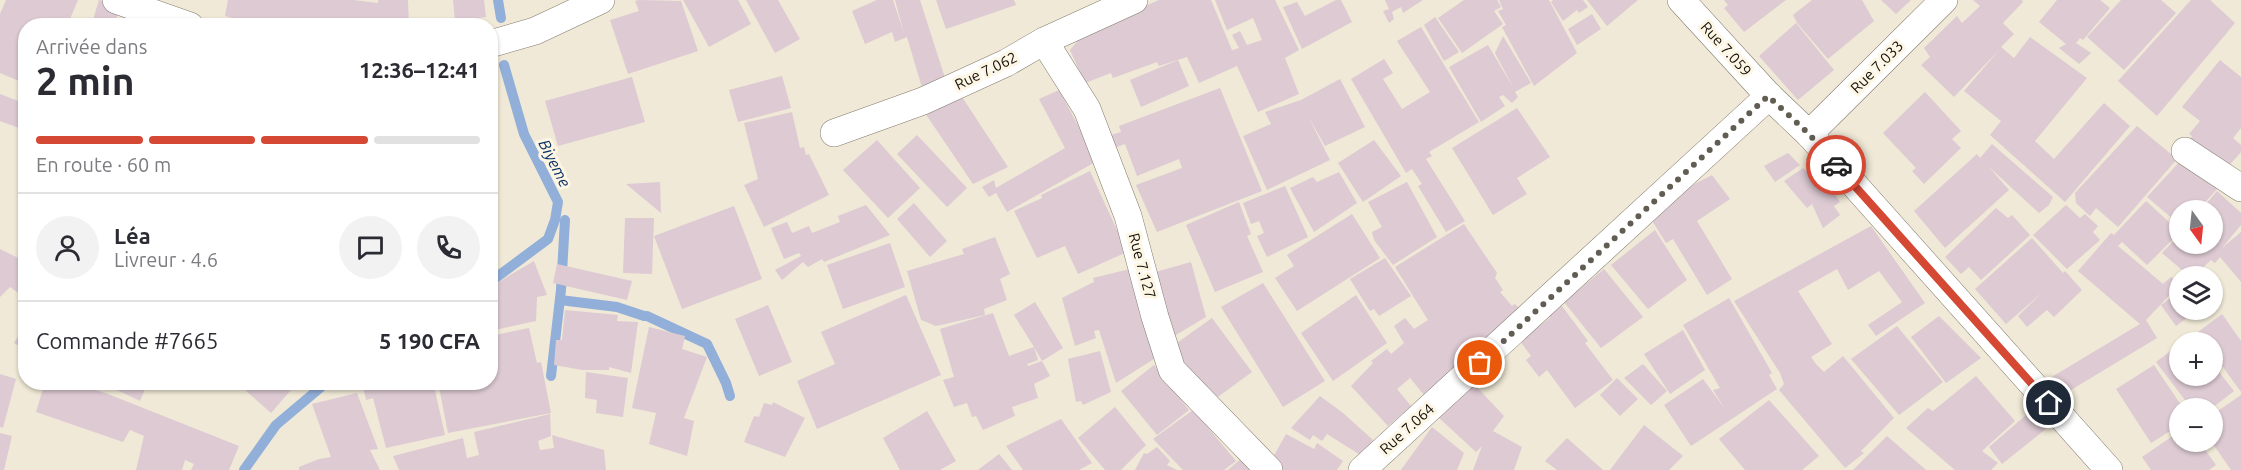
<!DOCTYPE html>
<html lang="fr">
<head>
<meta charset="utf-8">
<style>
	body { margin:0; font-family:Ubuntu,sans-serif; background:#f2f2f3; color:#2b2b33; height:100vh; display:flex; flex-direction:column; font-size:22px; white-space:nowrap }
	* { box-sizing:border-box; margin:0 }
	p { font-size:20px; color:#7c7c81 }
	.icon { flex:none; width:33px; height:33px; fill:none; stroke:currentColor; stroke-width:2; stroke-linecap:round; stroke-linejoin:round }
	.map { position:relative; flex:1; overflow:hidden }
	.panel { position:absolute; left:18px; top:18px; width:480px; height:372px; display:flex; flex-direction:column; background:#fff; border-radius:24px; box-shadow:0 2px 4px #0004 }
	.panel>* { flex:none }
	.needle { width:39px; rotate:165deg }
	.buttons { position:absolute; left:2169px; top:200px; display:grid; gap:12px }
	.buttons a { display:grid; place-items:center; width:54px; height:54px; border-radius:50%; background:#fff; box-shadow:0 2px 4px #0004; font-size:30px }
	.pin { position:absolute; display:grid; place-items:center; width:51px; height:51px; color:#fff; margin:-26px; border:3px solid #fff; border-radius:50%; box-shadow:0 2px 6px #0007 }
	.courier { position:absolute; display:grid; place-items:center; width:60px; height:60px; margin:-30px; border:4px solid #d54834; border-radius:50%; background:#fff; color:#222; box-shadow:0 2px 8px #0007 }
	.headline em { font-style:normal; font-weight:700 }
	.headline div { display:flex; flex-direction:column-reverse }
	.headline { display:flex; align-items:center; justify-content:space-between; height:102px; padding:0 18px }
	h1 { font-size:39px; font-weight:700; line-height:45px }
	.bar { display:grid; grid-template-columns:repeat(4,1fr); gap:9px 6px; align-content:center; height:72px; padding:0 18px }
	.bar i { height:8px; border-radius:4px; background:#e1e1e2 }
	.bar .current { background:#d54834 }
	.bar p { grid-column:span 4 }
	.line { display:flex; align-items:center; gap:15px; padding:0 18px; border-top:2px solid #e1e1e2 }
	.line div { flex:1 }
	.round { display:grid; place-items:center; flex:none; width:63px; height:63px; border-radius:32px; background:#f2f2f3 }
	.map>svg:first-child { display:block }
</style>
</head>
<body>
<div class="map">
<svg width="2241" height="470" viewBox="0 0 2241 470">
	<rect width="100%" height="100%" fill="#f0e9d7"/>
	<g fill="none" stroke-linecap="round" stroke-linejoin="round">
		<g stroke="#91afd9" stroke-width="10">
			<path d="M498,0L501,18"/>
			<path d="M490,282L548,239L555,220L558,202L524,134L504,65"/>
			<path d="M560,300L617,307L644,316"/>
			<path d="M647,316L707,344L726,383L730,396"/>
			<path d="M551,376L561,290L565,220"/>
			<path d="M244,470L276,425L327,382"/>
		</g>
	</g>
	<g fill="#ddcad3">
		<path d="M6,0H78L67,26H26V84L0,73V14Z"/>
		<path d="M99,0L121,5L114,26H91Z"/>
		<path d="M228,0H353L378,3V0H408L409,26H262L225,16Z"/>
		<path d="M453,0H484L486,17L455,21Z"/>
		<path d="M639,0L681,1L698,51L628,74L610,20L639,11L635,1Z"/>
		<path d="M683,0H738L751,24L709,47Z"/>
		<path d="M746,0H778L800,39L775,53Z"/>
		<path d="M877,0H893L904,33L895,0H920L945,78L923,91L907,37L895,42L892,32L865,44L852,11Z"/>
		<path d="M936,0H1014L1016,5L946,29Z"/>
		<path d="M1159,0H1211L1232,50L1239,48L1232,35L1240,31L1247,45L1262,40L1253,18L1227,30L1215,0H1275L1299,50L1285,58L1299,94L1258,112L1237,66L1199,83L1187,57L1159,66L1157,62L1113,78L1111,73L1085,83L1070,50L1085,32Z"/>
		<path d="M1336,0H1341L1352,22L1302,49L1283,7L1297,2L1305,16Z"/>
		<path d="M1385,0H1423L1403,13L1401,7L1392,12L1394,19L1389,23L1383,11L1389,9Z"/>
		<path d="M1464,0H1497L1501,7L1494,11L1503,24L1462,53L1438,18Z"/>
		<path d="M1499,0H1549L1577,53L1534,86L1502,27L1506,25L1498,11L1503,9Z"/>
		<path d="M1553,0H1583L1588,7L1579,13L1577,10L1563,21L1551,2Z"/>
		<path d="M1587,0H1638L1607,26Z"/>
		<path d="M1724,0H1786L1744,32L1724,8L1728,5Z"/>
		<path d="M1812,0H1862L1874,21L1828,59L1797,23L1793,15Z"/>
		<path d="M1881,0H1911L1896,14Z"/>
		<path d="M1973,0H2022L2023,2L2003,23L2014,34L2001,47L2014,58L2030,37L2087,78L2035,141L2054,159L2104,103L2130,126L2065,202L1990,135L2001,121L1964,91L1999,50L1954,97L1921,65L1930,57L1924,48L1957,16L1962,23L1980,6Z"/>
		<path d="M2057,0H2100L2110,8L2083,40L2080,38L2076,43L2091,53L2079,64L2059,48L2066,44L2039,22Z"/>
		<path d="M2121,0H2161L2176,13L2124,70L2087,37Z"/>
		<path d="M2191,0H2210L2235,23L2157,116L2118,81Z"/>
		<path d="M1592,14L1601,29L1577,45L1568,29Z"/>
		<path d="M124,15L168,26H122Z"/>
		<path d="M1435,17L1459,52L1444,61L1424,25Z"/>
		<path d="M1796,23L1834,70L1798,100L1759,56Z"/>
		<path d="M1421,27L1479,122L1429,152L1432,156L1426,159L1465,221L1446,232L1418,186L1422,184L1412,169L1406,173L1351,79L1384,59L1393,73L1383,79L1402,109L1430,92L1397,41Z"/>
		<path d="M1503,36L1531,83L1515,92L1518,97L1512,103L1503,95L1499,97L1505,106L1481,122L1449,67L1488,45L1514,89L1495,53Z"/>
		<path d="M1178,60L1189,86L1141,107L1130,80Z"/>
		<path d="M2220,60L2241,77V128L2233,138L2241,145V152L2226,169L2189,141L2192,136L2189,134L2200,121L2182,107Z"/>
		<path d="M782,76L791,108L738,122L729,90Z"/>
		<path d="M632,77L645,122L558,146L545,101Z"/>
		<path d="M1340,79L1365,127L1325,146L1308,116L1330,160L1267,190L1243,136L1271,124L1265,112L1301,100Z"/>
		<path d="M1220,88L1262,191L1157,232L1136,185L1182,168L1179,159L1137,176L1125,144L1111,149L1107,136L1121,132L1119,126Z"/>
		<path d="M1059,90L1097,161L1007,212L996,193L989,197L982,187L994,180L996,188L1065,148L1039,99Z"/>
		<path d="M1925,92L1961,131L1952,139L1961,148L1924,184L1912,171L1916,168L1883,133Z"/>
		<path d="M0,94L26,104V113L19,128L0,121Z"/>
		<path d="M962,97L1008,167L973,184L925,113Z"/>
		<path d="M1517,108L1550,157L1517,178L1527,194L1493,215L1452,148Z"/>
		<path d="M792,112L800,148L804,147L806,155L809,154L829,195L764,227L744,185L758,179L744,123Z"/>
		<path d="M2137,126L2177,159L2118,227L2096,208L2090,216L2076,203L2075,193Z"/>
		<path d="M917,135L967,188L947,207L897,154Z"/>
		<path d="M877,140L920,188L888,218L843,170Z"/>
		<path d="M1374,140L1401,176L1363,202L1338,163Z"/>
		<path d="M1992,144L2053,197L2049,205L2039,213L1989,167L2009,190L1945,248L1914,211L1977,154L1980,158Z"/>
		<path d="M1788,153L1800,165L1775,182L1764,166Z"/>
		<path d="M2183,158L2217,189L2198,210H2180V225L2147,197Z"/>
		<path d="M1803,168L1825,193L1831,189L1840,202L1834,206L1840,215L1823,228L1812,204L1807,208L1784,181Z"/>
		<path d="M1090,171L1127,252L1078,274L1065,246L1037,258L1014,211L1042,198L1041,195Z"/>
		<path d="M1339,172L1357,203L1314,232L1290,188L1313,177L1317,182Z"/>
		<path d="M1712,175L1730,199L1697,221L1732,279L1707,295L1673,239L1666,243L1651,219L1689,187Z"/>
		<path d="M660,182L661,213L626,184Z"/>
		<path d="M1407,182L1437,237L1393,265L1374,240L1372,232L1382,227L1368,202Z"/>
		<path d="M1285,186L1308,237L1267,257L1257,236L1264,233L1259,221L1251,224L1243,203Z"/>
		<path d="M2217,191L2241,213V225L2222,248L2241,232V282L2220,257L2215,263L2211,260L2194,276H2189L2162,253L2180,234V243H2212V210H2201Z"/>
		<path d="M2146,201L2180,232L2147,265L2122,242L2118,246L2163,284L2171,277L2180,284L2146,320L2157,338L2061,396L2050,378L2140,324L2078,271L2111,233L2114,235Z"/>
		<path d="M1239,202L1251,234L1247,236L1263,272L1215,292L1186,225Z"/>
		<path d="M914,203L947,241L930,257L897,219Z"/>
		<path d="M866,205L890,235L824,262L822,259L808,267L803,262L782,280L775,270L801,256L799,253L784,259L771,228L787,222L792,233L809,226L812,233L840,222L838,216Z"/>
		<path d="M2066,205L2080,218L2085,214L2098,226L2093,232L2100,240L2067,269L2033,235Z"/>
		<path d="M734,206L762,279L682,309L654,236Z"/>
		<path d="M1996,208L2008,218L2012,215L2030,235L1981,280L1969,267L1961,274L1945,257Z"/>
		<path d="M1352,214L1380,258L1297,311L1275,278L1294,266L1287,255Z"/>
		<path d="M625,218H654L652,274L623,273Z"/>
		<path d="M1464,224L1497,273L1495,278L1503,290L1500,292L1512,306L1515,304L1520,309L1463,357L1466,362L1424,395L1393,357L1410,378L1397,389L1411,406L1388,426L1351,386L1373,363L1371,361L1387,349L1391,354L1404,343L1394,326L1405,318L1414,329L1428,320L1395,267Z"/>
		<path d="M1871,226L1925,303L1876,336L1868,325L1902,302L1879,271L1848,290L1837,269L1798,291L1832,344L1811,357L1816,364L1824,372L1843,356L1894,418L1861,451L1864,453L1845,468L1779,390L1784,384L1780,373L1734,301Z"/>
		<path d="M1655,230L1687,280L1648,309L1611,265Z"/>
		<path d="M995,237L1010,274L1000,279L1007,300L984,309L985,315L936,326L921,320L907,271L964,254L962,249Z"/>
		<path d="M2032,238L2063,273L2065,271L2082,290L2054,317L2047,310L2027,327L2018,316L2044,291L2006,324L1975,289Z"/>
		<path d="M890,243L905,287L843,309L827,265Z"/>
		<path d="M0,249L26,262V298L10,287L0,297Z"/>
		<path d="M1385,258L1411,296L1379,316L1374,309L1370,311L1350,279Z"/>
		<path d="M534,261L547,295L537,297L536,321L490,331V287Z"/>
		<path d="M1191,262L1206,317L1169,339L1152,273Z"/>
		<path d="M557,264L632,281L627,300L553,283Z"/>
		<path d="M1134,268L1157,357L1116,383L1099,330L1094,331L1096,338L1075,346L1062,298L1094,282L1093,278Z"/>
		<path d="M1604,269L1643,317L1601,348L1564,302Z"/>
		<path d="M2212,279L2223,292L2212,299Z"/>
		<path d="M1263,283L1325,381L1283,407L1221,307Z"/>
		<path d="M2180,291V309H2199L2176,326L2161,305Z"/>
		<path d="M906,295L941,375L817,429L797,381L835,364L821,332Z"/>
		<path d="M1356,295L1387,343L1333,381L1301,333Z"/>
		<path d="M1729,298L1772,373L1769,375L1777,389L1691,446L1664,405L1703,379L1725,409L1713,390L1720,388L1683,325Z"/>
		<path d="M1035,302L1063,348L1042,361L1034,347L1038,360L1027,364L1028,366L1042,361L1050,376L1034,384L1038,398L1012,407L1015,416L983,430L976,416L972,417L967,403L954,407L943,380L954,377L940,329L993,313L1009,356L1034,347L1014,315Z"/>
		<path d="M768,305L792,362L759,376L735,319Z"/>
		<path d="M1562,306L1588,341L1585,343L1613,380L1575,408L1547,370L1539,377L1526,360L1531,356L1520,341L1550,318L1549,316Z"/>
		<path d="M565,310L618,315L617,321L638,322L631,373L609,367V370H582L554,365L556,340H562Z"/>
		<path d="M2222,314L2241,341V392L2212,352V342H2205L2198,332Z"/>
		<path d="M1939,316L1981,358L1946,383L1911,337Z"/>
		<path d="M1212,318L1252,372L1211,402L1170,348Z"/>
		<path d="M26,323V350L14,343Z"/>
		<path d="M1897,326L1943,382L1899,415L1851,359Z"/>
		<path d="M649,327L685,336L682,349L707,357L684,418L694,421L687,456L649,444L656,413L632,408Z"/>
		<path d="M529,328L537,363L541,362L551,413L448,433L438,382H490V336Z"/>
		<path d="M1683,330L1705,370L1670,394L1644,354Z"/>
		<path d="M2180,344V375H2212V363L2234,391L2212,408H2191L2156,362Z"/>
		<path d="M1100,351L1111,392L1083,405L1081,401L1076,402L1068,359Z"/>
		<path d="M1643,364L1667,391L1651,405L1624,378Z"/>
		<path d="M1154,365L1189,410L1157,435L1121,391Z"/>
		<path d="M2154,365L2183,408H2180V425L2151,443L2116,389Z"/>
		<path d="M586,372L628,378L623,417L596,413L597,400L585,398Z"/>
		<path d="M0,374L16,379L3,428L0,427Z"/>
		<path d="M1976,376L2015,421L1982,451L1998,463L1991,470H1955L1906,428L1928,408L1933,411Z"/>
		<path d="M1617,378L1638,399L1620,416L1600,395Z"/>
		<path d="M45,382H72L108,394L239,446L229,470H191L194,464L185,460L182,470H136L144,436L130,430L123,442L36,412Z"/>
		<path d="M118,382H148L140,401L115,389Z"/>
		<path d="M252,382H298L271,413L245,390Z"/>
		<path d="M362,382H433L445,435L386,448L373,398L366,400Z"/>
		<path d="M1473,383L1504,416L1493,431L1522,447L1514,470H1473L1482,446L1476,452L1438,417Z"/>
		<path d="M357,393L378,449L370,450L380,470H299V467L319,459L331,457L312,404Z"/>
		<path d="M2241,395V470H2231L2211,441H2212V415Z"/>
		<path d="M1320,396L1343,413L1373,440L1362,456L1327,434L1322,441L1313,435L1310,440L1291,428Z"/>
		<path d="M1769,400L1819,456L1802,470H1745L1719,439Z"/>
		<path d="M773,402L805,418L785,457L744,442L754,416L759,417L764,403L772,405Z"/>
		<path d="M1115,407L1146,445L1121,470H1105L1078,438Z"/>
		<path d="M1193,410L1236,461L1224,470H1183L1153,439Z"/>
		<path d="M927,411L956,461L940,470H900L883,438Z"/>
		<path d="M2035,413L2047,428L2002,464L1989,447L2026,415L2029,417Z"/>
		<path d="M550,414L551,436L538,441L540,450L554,448L552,435L604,450L606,470H399L393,456L463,438L467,458L479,455L474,432Z"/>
		<path d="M1061,419L1092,463L1079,470H1023L1006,446Z"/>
		<path d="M1644,425L1683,456L1669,470H1610Z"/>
		<path d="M1432,427L1464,453L1457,470H1401Z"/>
		<path d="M2180,431V441H2199L2216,465L2209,470H2151L2142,457Z"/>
		<path d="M0,433L12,436L4,470H0Z"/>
		<path d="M1286,434L1314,449L1317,443L1343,461L1337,470H1266Z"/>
		<path d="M1887,436L1926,470H1853Z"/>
		<path d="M1567,438L1603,470H1557L1545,461Z"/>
		<path d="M1157,447L1170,461L1167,465L1177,470H1135L1144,453L1147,454Z"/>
		<path d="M999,454L1012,470H978Z"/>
		<path d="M1243,457L1255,470H1228Z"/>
	</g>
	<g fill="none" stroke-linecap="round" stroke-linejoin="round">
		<g stroke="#827b6c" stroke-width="28">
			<g id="minor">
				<path d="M116,0L190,26"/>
				<path d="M1681,0L1769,96L1809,134L2109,470"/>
				<path d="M1044,41L1087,109L1128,216L1155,317L1172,370L1269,470"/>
				<path d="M490,44L535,31L601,0"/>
				<path d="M834,133L923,101L1006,63L1044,41L1134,0"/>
				<path d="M1809,134L1944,0"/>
				<path d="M2185,151L2241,188"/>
				<path d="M1362,470L1769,96"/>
			</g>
		</g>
		<use href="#minor" stroke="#fff" stroke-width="27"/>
	</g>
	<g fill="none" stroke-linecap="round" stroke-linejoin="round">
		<path stroke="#615d53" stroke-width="6" stroke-dasharray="0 10.8" d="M1480,363L1768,96L1809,134L1836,165"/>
		<path stroke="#d54834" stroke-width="8" d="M1836,165L2049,403"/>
	</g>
	<g text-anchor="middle" stroke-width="6" stroke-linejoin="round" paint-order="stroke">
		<g font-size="15" fill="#14110c" stroke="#fdf6e4">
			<text transform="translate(1726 49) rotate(48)" y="5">Rue 7.059</text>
			<text transform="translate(1877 67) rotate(-45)" y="5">Rue 7.033</text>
			<text transform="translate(986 71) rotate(-26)" y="5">Rue 7.062</text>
			<text transform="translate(1142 266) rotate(75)" y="5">Rue 7.127</text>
			<text transform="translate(1407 429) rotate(-42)" y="5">Rue 7.064</text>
		</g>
		<g font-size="16" font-style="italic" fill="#0b3265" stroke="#fdf6e4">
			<text transform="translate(555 163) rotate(63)" y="6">Biyeme</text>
		</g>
	</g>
</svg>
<div class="buttons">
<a><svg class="needle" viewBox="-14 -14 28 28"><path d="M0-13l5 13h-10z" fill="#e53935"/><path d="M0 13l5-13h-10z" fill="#7c7c81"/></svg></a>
<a><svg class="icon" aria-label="layers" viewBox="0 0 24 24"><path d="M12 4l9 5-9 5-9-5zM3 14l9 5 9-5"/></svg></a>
<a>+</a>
<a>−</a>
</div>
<div class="pin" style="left:1480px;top:363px;background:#ea580c"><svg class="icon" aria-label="bag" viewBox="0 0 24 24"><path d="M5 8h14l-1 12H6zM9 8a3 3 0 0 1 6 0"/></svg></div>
<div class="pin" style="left:2049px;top:403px;background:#1f2937"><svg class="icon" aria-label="home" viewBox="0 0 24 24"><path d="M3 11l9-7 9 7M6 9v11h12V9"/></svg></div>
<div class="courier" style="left:1836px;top:165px"><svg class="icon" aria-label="car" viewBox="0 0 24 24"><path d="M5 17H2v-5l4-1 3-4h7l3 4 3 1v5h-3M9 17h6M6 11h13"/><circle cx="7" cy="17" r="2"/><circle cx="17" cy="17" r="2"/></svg></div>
<section class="panel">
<div class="headline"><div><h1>2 min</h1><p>Arrivée dans</p></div><em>12:36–12:41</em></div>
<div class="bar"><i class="current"></i><i class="current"></i><i class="current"></i><i></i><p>En route · 60 m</p></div>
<div class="line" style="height:108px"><a class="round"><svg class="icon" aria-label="person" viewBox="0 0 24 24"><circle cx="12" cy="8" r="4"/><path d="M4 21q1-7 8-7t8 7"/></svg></a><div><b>Léa</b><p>Livreur · 4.6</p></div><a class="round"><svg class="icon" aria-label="chat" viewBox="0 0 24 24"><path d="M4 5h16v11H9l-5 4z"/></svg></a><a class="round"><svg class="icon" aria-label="phone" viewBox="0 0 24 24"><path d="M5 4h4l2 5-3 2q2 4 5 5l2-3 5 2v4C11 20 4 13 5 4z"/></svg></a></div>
<div class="line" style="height:78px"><div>Commande #7665</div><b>5 190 CFA</b></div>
</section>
</div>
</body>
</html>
